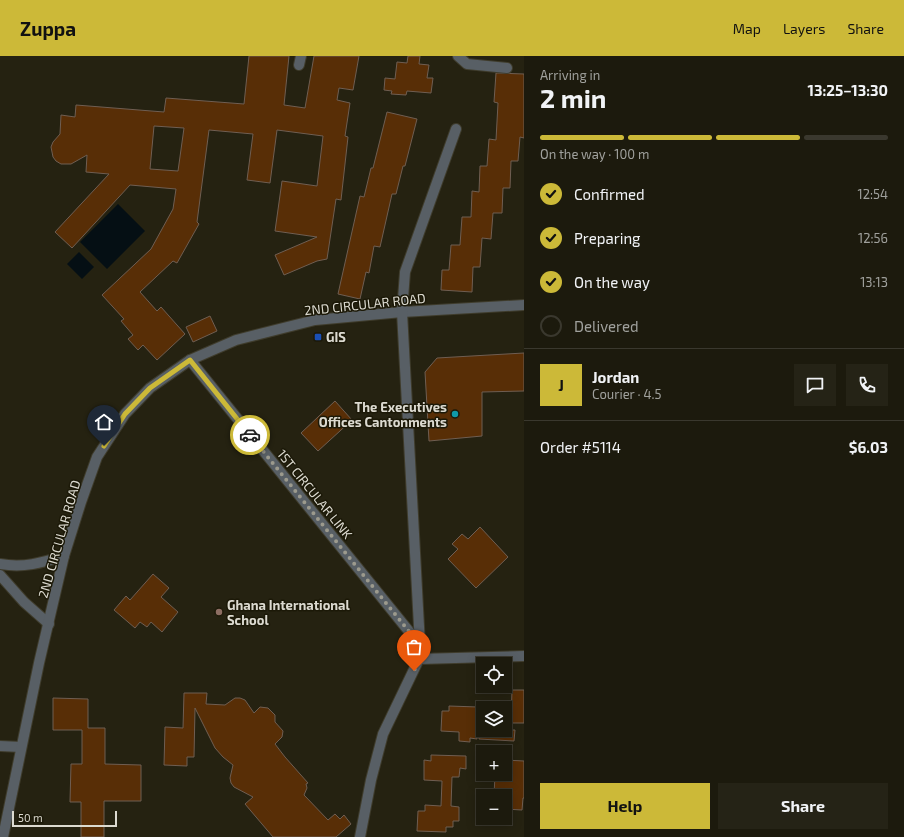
<!DOCTYPE html>
<html lang="en">
<head>
<meta charset="utf-8">
<style>
	body { margin:0; font-family:"Exo 2",sans-serif; background:#252316; color:#f1f3f6; height:100vh; display:flex; flex-direction:column; font-size:15px; white-space:nowrap }
	* { box-sizing:border-box; margin:0 }
	p { font-size:13px; color:#a0a19d }
	.icon { flex:none; width:22px; height:22px; fill:none; stroke:currentColor; stroke-width:2; stroke-linecap:round; stroke-linejoin:round }
	.map { position:relative; flex:1; overflow:hidden }
	.details { display:flex; flex-direction:column; background:#1c1a0d; width:380px }
	.details>* { flex:none }
	.controls { position:absolute; left:476px; top:601px; display:grid; gap:8px }
	.controls a { display:grid; place-items:center; width:36px; height:36px; border-radius:0px; background:#1c1a0d; box-shadow:0 2px 10px #0003,0 0 0 1px #3a382e; font-size:20px }
	.scale { position:absolute; left:12px; bottom:10px; width:105px; box-sizing:border-box; padding-left:4px; border:2px solid #dcdad0; border-top:0; font-size:11px; line-height:14px; white-space:nowrap; color:#dcdad0; -webkit-text-stroke:3px #1c1908; paint-order:stroke }
	.pin { position:absolute; display:grid; place-items:center; width:34px; height:34px; color:#fff; margin:-41px -17px; border-radius:50% 50% 50% 0; rotate:-45deg; box-shadow:0 0 4px #0007 }
	.pin .icon { rotate:45deg }
	.courier { position:absolute; display:grid; place-items:center; width:40px; height:40px; margin:-20px; border:3px solid #ccb938; border-radius:50%; background:#fff; color:#222; box-shadow:0 1px 5px #0007 }
	.headline em { font-style:normal; font-weight:700 }
	.headline div { display:flex; flex-direction:column-reverse }
	.headline { display:flex; align-items:center; justify-content:space-between; height:68px; padding:0 16px }
	h1 { font-size:26px; font-weight:700; line-height:30px }
	.bar { display:grid; grid-template-columns:repeat(4,1fr); gap:6px 4px; align-content:center; height:48px; padding:0 16px }
	.bar i { height:5px; border-radius:3px; background:#3a382e }
	.bar .selected { background:#ccb938 }
	.bar p { grid-column:span 4 }
	.line { display:flex; align-items:center; gap:10px; padding:0 16px; border-top:1px solid #3a382e }
	.line div { flex:1 }
	.round { display:grid; place-items:center; flex:none; width:42px; height:42px; border-radius:0px; background:#252316 }
	ol { padding:0 16px; list-style:none }
	li { display:flex; align-items:center; gap:12px; height:44px }
	li p { margin-inline-start:auto }
	li .icon { padding:4px; border-radius:50%; background:#ccb938; color:#111; stroke-width:4 }
	li:last-child { color:#a0a19d }
	li i { width:22px; height:22px; border:2px solid #3a382e; border-radius:50% }
	.primary-button { display:flex; gap:8px; margin-top:auto; padding:8px 16px }
	.primary-button a { flex:1; height:46px; border-radius:0px; background:#ccb938; color:#111; font-size:16px; font-weight:700; line-height:46px; text-align:center }
	.primary-button a+a { background:#252316; color:#f1f3f6 }
	header { display:flex; align-items:center; gap:24px; box-sizing:border-box; height:56px; padding:0 20px; background:#ccb938; color:#111 }
	header strong { font-size:19px }
	nav { display:flex; gap:22px; margin-inline-start:auto; font-size:14px }
	main { display:flex; flex:1; min-height:0 }
	.map>svg:first-child { display:block }
</style>
</head>
<body>
<header>
<strong>Zuppa</strong>
<nav><a>Map</a><a>Layers</a><a>Share</a></nav>
</header>
<main>
<div class="map">
<svg width="524" height="781" viewBox="0 0 524 781">
	<rect width="100%" height="100%" fill="#252211"/>
	<g fill="#050f14">
		<path d="M118,148L145,175L107,213L80,186Z"/>
		<path d="M79,196L94,211L82,223L67,208Z"/>
	</g>
	<g fill="#582e06" stroke="#6f5e52" fill-rule="evenodd">
		<path d="M249,0H289L284,49L305,52L314,0H359L353,34L339,32L337,44L350,47L345,80L348,81L341,144L336,143L327,203L317,205L284,219L275,199L317,181L275,175L282,125L317,130L323,80L277,74L270,127L247,124L253,78L209,74L197,166L199,168L177,207L173,205L140,236L157,255L161,251L185,278L157,304L143,289L138,294L128,283L133,279L121,265L124,263L102,239L151,193L173,153L176,133L130,129L72,192L55,176L109,118L86,116L87,99L71,108H61L56,105L53,101L51,91L53,86L60,78L61,59L75,61L76,49L164,56L166,42L244,48ZM154,70L184,72L178,115L150,113Z"/>
		<path d="M408,0H420L419,8L429,9L427,22H433L431,37L407,35L406,39L391,38L392,35L384,34L385,22L395,23L397,6L407,7Z"/>
		<path d="M496,17L524,18V82L520,81L518,105H511L510,132H503L502,157H493L491,183L482,182L480,211H473L472,236L441,234L442,214H449L451,189H460L462,161H471L472,135L479,136L480,110H487L489,83L496,84L498,47L494,46Z"/>
		<path d="M387,56L417,63L405,110H403L396,138H392L380,191L374,190L369,217L366,216L360,243L338,238L360,140L364,141L371,112H373Z"/>
		<path d="M210,260L217,275L193,286L186,271Z"/>
		<path d="M524,297V335L482,336V380L429,385L425,316L437,302Z"/>
		<path d="M335,345L352,364L318,395L301,377Z"/>
		<path d="M480,471L508,501L476,532L448,503L458,493L452,488L462,478L468,483Z"/>
		<path d="M153,518L169,532L161,541L178,556L162,576L151,566L147,571L140,566L135,572L114,554L126,540L130,544Z"/>
		<path d="M512,634H524V667H511Z"/>
		<path d="M184,637H207L206,648L225,649L235,642H240L245,644L254,657L260,651L268,652L275,659V666L283,675L282,681L275,688L285,701L308,727L306,728L307,732L304,739L328,764L335,758L340,763L344,759L351,768L336,781H273L245,748L253,741L234,731L231,727L230,722L233,709L223,701L215,692L195,652L194,701H187V710L164,709L165,671L183,672Z"/>
		<path d="M53,642L88,643V672H105V708L141,709V745H104V781H81V746H70L71,708H82V674H53Z"/>
		<path d="M449,650L478,651L477,683L470,682V686L459,685V676L441,675L442,655H449Z"/>
		<path d="M479,674H515L514,685L479,683Z"/>
		<path d="M431,699L466,700V713L460,712L459,721H452L451,750L459,751V765H453V771H446V776L417,775L418,755H425V749L441,750L442,725L424,724V704L431,705Z"/>
		<path d="M505,704L524,705V742H523L522,754L505,753V740H494L495,718H505Z"/>
	</g>
	<g fill="none" stroke-linecap="round" stroke-linejoin="round">
		<g stroke="#3f3c2c" stroke-width="12">
			<g id="minor">
				<path d="M458,0L467,8L507,12"/>
				<path d="M299,9L301,0"/>
				<path d="M190,304L420,589"/>
				<path d="M0,508C24,512 41,507 64,500"/>
				<path d="M0,519L24,546L49,568"/>
				<path d="M419,603L524,600"/>
				<path d="M0,690L21,691"/>
				<path d="M3,781L39,607L64,500L81,446L97,401L125,358L150,332L190,304L236,284L315,264L402,256L524,249"/>
				<path d="M360,781L371,724L383,678L419,603L420,589L402,256L405,216L456,73"/>
			</g>
		</g>
		<use href="#minor" stroke="#585f65" stroke-width="10"/>
	</g>
	<g fill="none" stroke-linecap="round" stroke-linejoin="round">
		<path stroke="#9c9a8d" stroke-width="4" stroke-dasharray="0 7.2" d="M250,379L420,589L419,603L414,615"/>
		<path stroke="#ccb938" stroke-width="5" d="M104,390L125,358L150,332L190,304L250,379"/>
	</g>
	<rect fill="#1a4fb4" stroke="#1c1908" stroke-width="1.5" x="314" y="277" width="8" height="8" rx="2"/>
	<circle fill="#0f9aa8" stroke="#1c1908" stroke-width="1.5" cx="455" cy="358" r="4"/>
	<circle fill="#8d6e63" stroke="#1c1908" stroke-width="1.5" cx="219" cy="556" r="4"/>
	<g text-anchor="middle" stroke-width="3" stroke-linejoin="round" paint-order="stroke">
		<g font-size="13" fill="#dcdad0" stroke="#1c1908">
			<text transform="translate(365 248) rotate(-6)" y="5">2ND CIRCULAR ROAD</text>
			<text transform="translate(315 438) rotate(51)" y="5">1ST CIRCULAR LINK</text>
			<text transform="translate(59 483) rotate(-74)" y="5">2ND CIRCULAR ROAD</text>
		</g>
		<g font-size="13" font-weight="bold" fill="#dcdad0" stroke="#1c1908" text-anchor="start">
			<text x="326" y="286">GIS</text>
			<text x="447" y="356" text-anchor="end">The Executives<tspan x="447" dy="15">Offices Cantonments</tspan></text>
			<text x="227" y="554">Ghana International<tspan x="227" dy="15">School</tspan></text>
		</g>
	</g>
</svg>
<div class="controls">
<a><svg class="icon" aria-label="locate" viewBox="0 0 24 24"><circle cx="12" cy="12" r="6"/><path d="M12 2v4M12 18v4M2 12h4M18 12h4"/></svg></a>
<a><svg class="icon" aria-label="layers" viewBox="0 0 24 24"><path d="M12 4l9 5-9 5-9-5zM3 14l9 5 9-5"/></svg></a>
<a>+</a>
<a>−</a>
</div>
<div class="scale">50 m</div>
<div class="pin" style="left:414px;top:615px;background:#ea580c"><svg class="icon" aria-label="bag" viewBox="0 0 24 24"><path d="M5 8h14l-1 12H6zM9 8a3 3 0 0 1 6 0"/></svg></div>
<div class="pin" style="left:104px;top:390px;background:#1f2937"><svg class="icon" aria-label="home" viewBox="0 0 24 24"><path d="M3 11l9-7 9 7M6 9v11h12V9"/></svg></div>
<div class="courier" style="left:250px;top:379px"><svg class="icon" aria-label="car" viewBox="0 0 24 24"><path d="M5 17H2v-5l4-1 3-4h7l3 4 3 1v5h-3M9 17h6M6 11h13"/><circle cx="7" cy="17" r="2"/><circle cx="17" cy="17" r="2"/></svg></div>
</div>
<section class="details">
<div class="headline"><div><h1>2 min</h1><p>Arriving in</p></div><em>13:25–13:30</em></div>
<div class="bar"><i class="selected"></i><i class="selected"></i><i class="selected"></i><i></i><p>On the way · 100 m</p></div>
<ol>
<li><svg class="icon" aria-label="check" viewBox="0 0 24 24"><path d="M5 12l5 5 9-10"/></svg>Confirmed<p>12:54</p></li>
<li><svg class="icon" aria-label="check" viewBox="0 0 24 24"><path d="M5 12l5 5 9-10"/></svg>Preparing<p>12:56</p></li>
<li><svg class="icon" aria-label="check" viewBox="0 0 24 24"><path d="M5 12l5 5 9-10"/></svg>On the way<p>13:13</p></li>
<li><i></i>Delivered</li>
</ol>
<div class="line" style="height:72px"><b class="round" style="background:#ccb938;color:#111">J</b><div><b>Jordan</b><p>Courier · 4.5</p></div><a class="round"><svg class="icon" aria-label="chat" viewBox="0 0 24 24"><path d="M4 5h16v11H9l-5 4z"/></svg></a><a class="round"><svg class="icon" aria-label="phone" viewBox="0 0 24 24"><path d="M5 4h4l2 5-3 2q2 4 5 5l2-3 5 2v4C11 20 4 13 5 4z"/></svg></a></div>
<div class="line" style="height:52px"><div>Order #5114</div><b>$6.03</b></div>
<div class="primary-button"><a>Help</a><a>Share</a></div>
</section>
</main>
</body>
</html>
